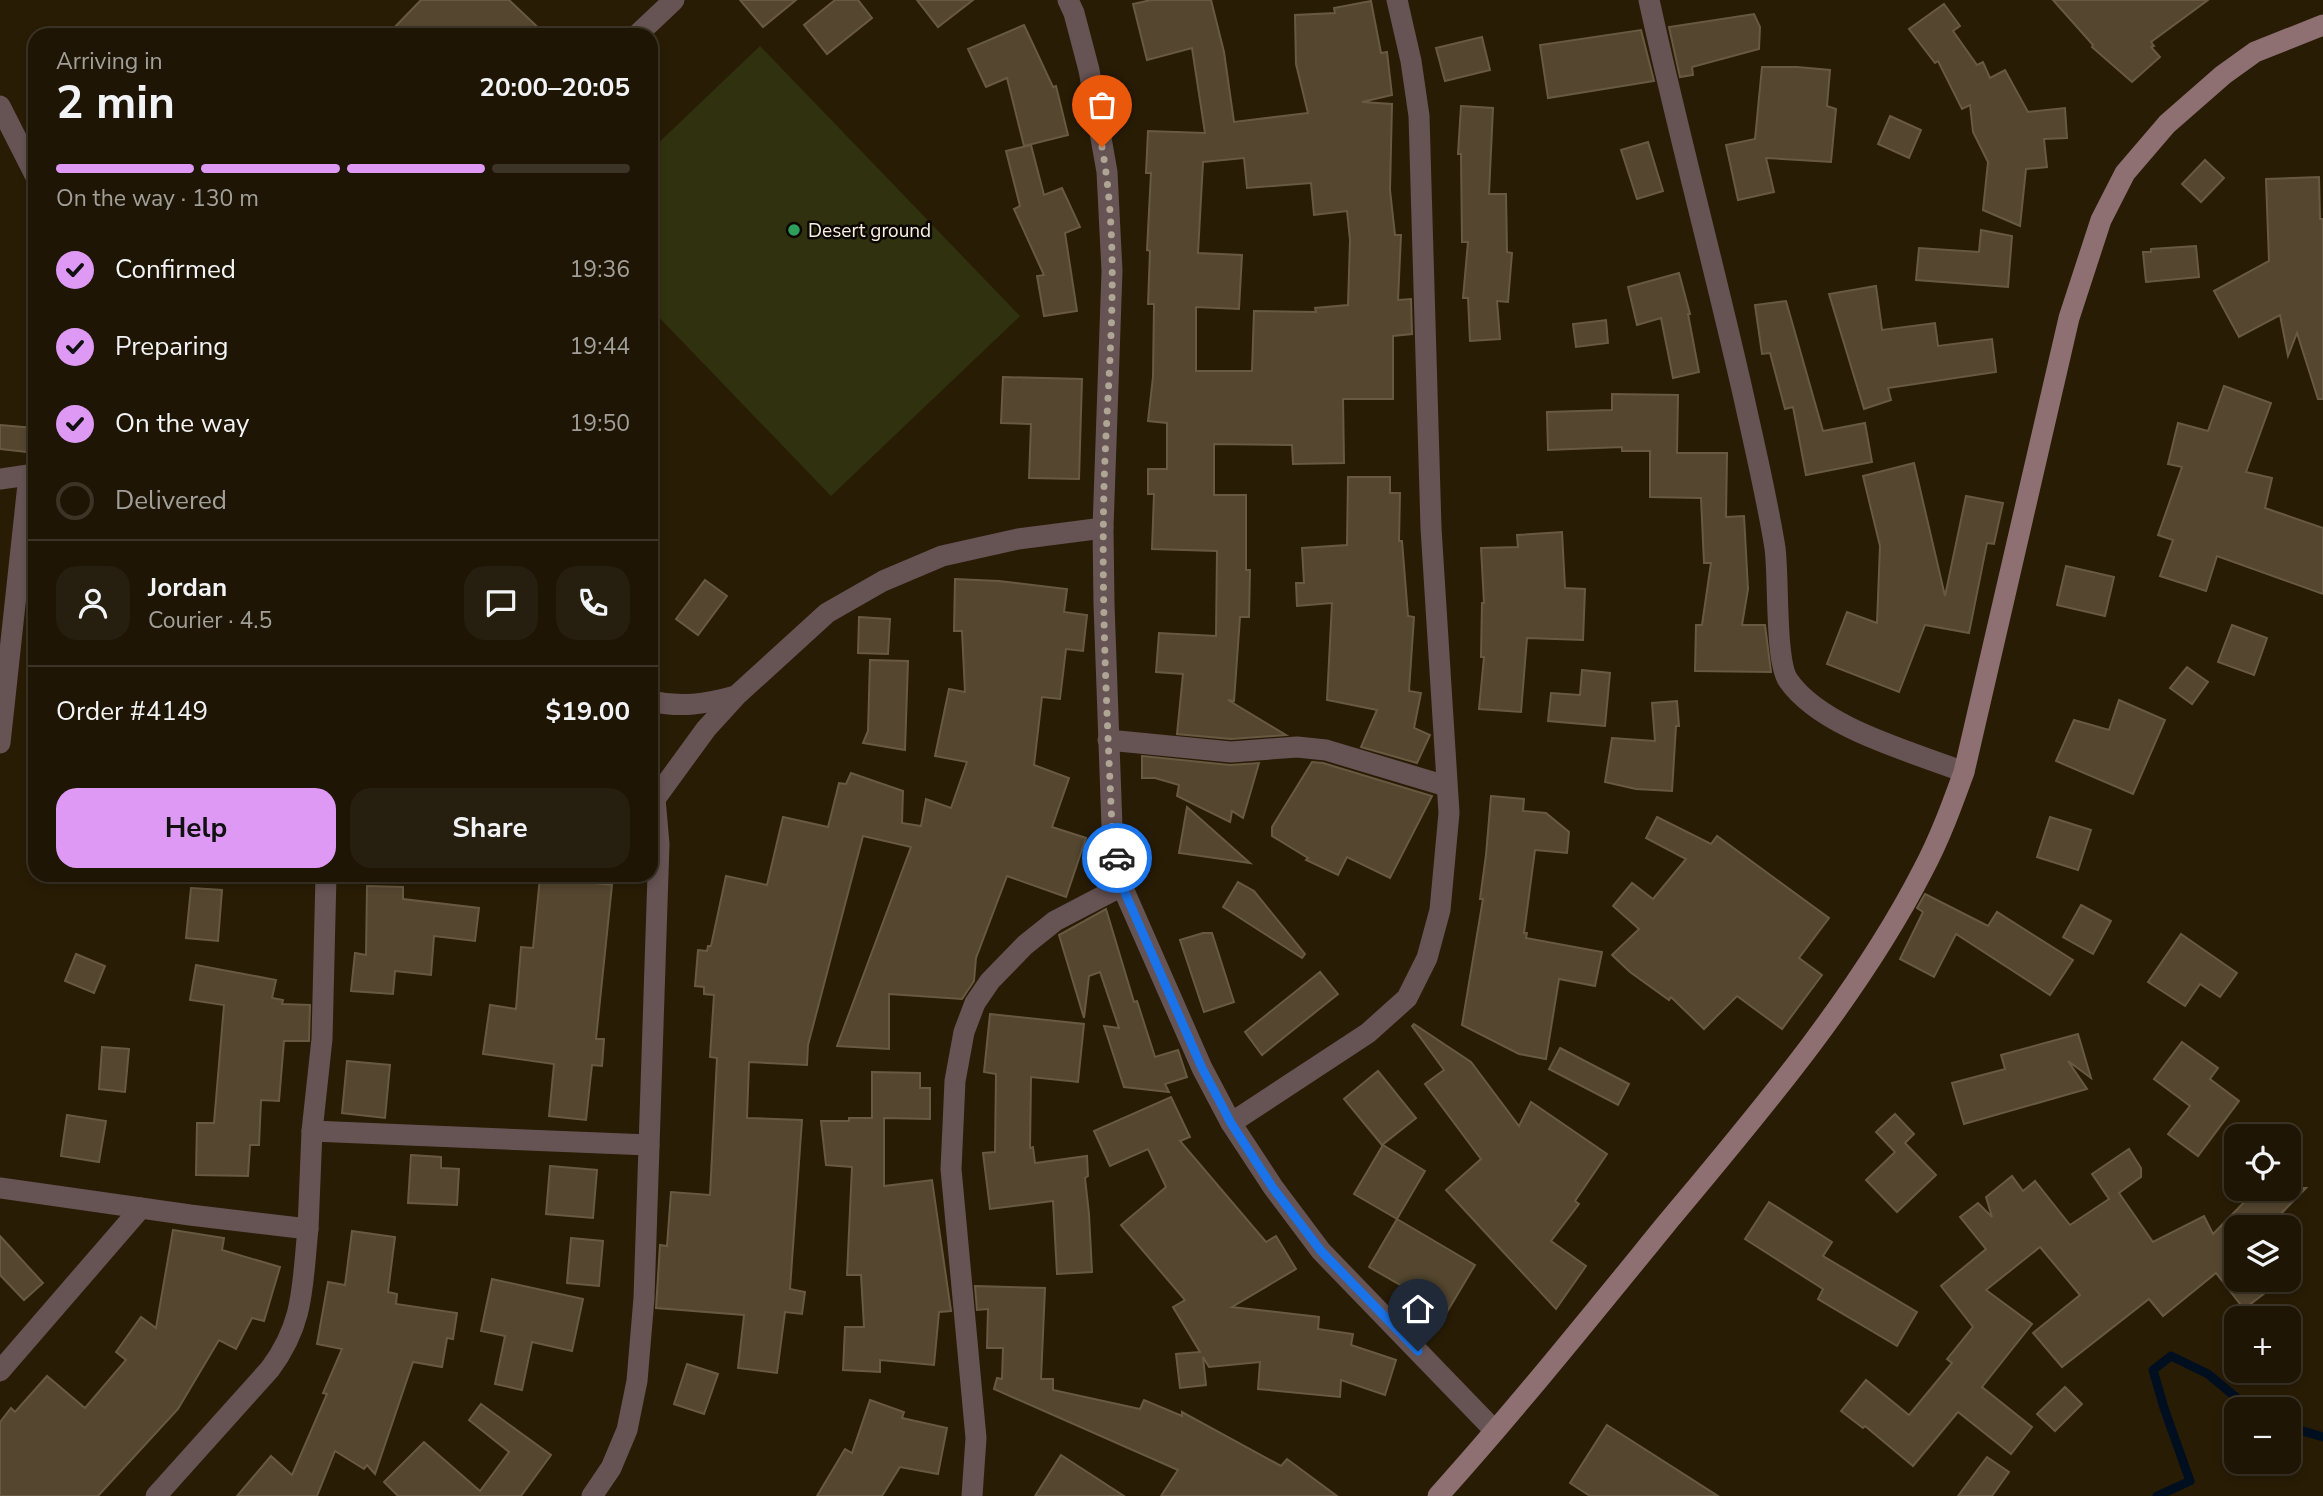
<!DOCTYPE html>
<html lang="en">
<head>
<meta charset="utf-8">
<style>
	body { margin:0; font-family:"Nunito Sans",sans-serif; background:#261e0e; color:#f1f3f6; height:100vh; display:flex; flex-direction:column; font-size:26px; white-space:nowrap }
	* { box-sizing:border-box; margin:0 }
	p { font-size:23px; color:#a19f9a }
	.icon { flex:none; width:38px; height:38px; fill:none; stroke:currentColor; stroke-width:2; stroke-linecap:round; stroke-linejoin:round }
	.map { position:relative; flex:1; overflow:hidden }
	.side { position:absolute; left:28px; top:28px; width:630px; height:854px; display:flex; flex-direction:column; background:#1e1504; border-radius:21px; box-shadow:0 4px 10px #0003,0 0 0 2px #3c3426 }
	.side>* { flex:none }
	.fabs { position:absolute; left:2224px; top:1124px; display:grid; gap:14px }
	.fabs a { display:grid; place-items:center; width:77px; height:77px; border-radius:14px; background:#1e1504; box-shadow:0 4px 10px #0003,0 0 0 2px #3c3426; font-size:35px }
	.pin { position:absolute; display:grid; place-items:center; width:60px; height:60px; color:#fff; margin:-72px -30px; border-radius:50% 50% 50% 0; rotate:-45deg; box-shadow:0 0 7px #0007 }
	.pin .icon { rotate:45deg }
	.courier { position:absolute; display:grid; place-items:center; width:70px; height:70px; margin:-35px; border:5px solid #1a73e8; border-radius:50%; background:#fff; color:#222; box-shadow:0 2px 9px #0007 }
	.headline em { font-style:normal; font-weight:700 }
	.headline div { display:flex; flex-direction:column-reverse }
	.headline { display:flex; align-items:center; justify-content:space-between; height:119px; padding:0 28px }
	h1 { font-size:46px; font-weight:700; line-height:52px }
	.bar { display:grid; grid-template-columns:repeat(4,1fr); gap:10px 7px; align-content:center; height:84px; padding:0 28px }
	.bar i { height:9px; border-radius:5px; background:#3c3426 }
	.bar .current { background:#dd99f4 }
	.bar p { grid-column:span 4 }
	.line { display:flex; align-items:center; gap:18px; padding:0 28px; border-top:2px solid #3c3426 }
	.line div { flex:1 }
	.round { display:grid; place-items:center; flex:none; width:74px; height:74px; border-radius:21px; background:#261e0e }
	ol { padding:0 28px; list-style:none }
	li { display:flex; align-items:center; gap:21px; height:77px }
	li p { margin-inline-start:auto }
	li .icon { padding:7px; border-radius:50%; background:#dd99f4; color:#111; stroke-width:4 }
	li:last-child { color:#a19f9a }
	li i { width:38px; height:38px; border:4px solid #3c3426; border-radius:50% }
	.action { display:flex; gap:14px; margin-top:auto; padding:14px 28px }
	.action a { flex:1; height:80px; border-radius:21px; background:#dd99f4; color:#111; font-size:28px; font-weight:700; line-height:80px; text-align:center }
	.action a+a { background:#261e0e; color:#f1f3f6 }
	.map>svg:first-child { display:block }
</style>
</head>
<body>
<div class="map">
<svg width="2323" height="1496" viewBox="0 0 2323 1496">
	<rect width="100%" height="100%" fill="#281c05"/>
	<path fill="#30310f" d="M760,46L1020,316L831,496L651,309V150Z"/>
	<g fill="none" stroke-linecap="round" stroke-linejoin="round">
		<g stroke="#000f20" stroke-width="9">
			<path d="M2289,1427L2323,1437"/>
			<path d="M2157,1496L2190,1481L2164,1408L2153,1370L2171,1356L2208,1374L2250,1409"/>
		</g>
	</g>
	<g fill="#54462f" stroke="#685a42" stroke-width="2" fill-rule="evenodd">
		<path d="M421,0H509L546,35H387Z"/>
		<path d="M740,0H796L763,27Z"/>
		<path d="M835,0H858L872,18L827,54L804,25Z"/>
		<path d="M917,0H973L938,27Z"/>
		<path d="M1151,0H1211L1224,52L1234,122L1308,113L1296,64L1295,15L1335,13L1334,8L1371,1L1381,53L1387,52L1392,95L1362,102L1392,104L1390,190L1395,235H1401L1398,300L1411,299L1412,334L1393,336V399H1343L1344,463L1293,464L1292,445L1214,444V495H1246V570H1250L1249,617H1240L1234,701L1228,700L1286,735L1231,739L1177,734L1183,674L1156,672L1159,633L1216,636L1217,551L1152,549L1154,494H1148V469H1167V423L1148,421L1153,377L1154,304H1148L1150,251L1147,250L1151,173H1146L1148,131L1205,133L1192,48L1147,60L1133,4ZM1244,158L1247,188L1311,183L1314,215L1347,211L1350,240L1348,305L1315,308L1316,312L1254,311L1252,371H1196V307L1239,309L1242,255L1198,253L1203,162Z"/>
		<path d="M2053,0H2208L2151,42L2154,46L2151,47L2160,57L2132,82L2092,47L2093,45Z"/>
		<path d="M1944,4L1960,26L1953,31L1977,65L1983,62L1990,78L2005,70L2028,112L2065,108L2067,138L2044,139L2047,167L2026,169L2020,226L1983,210L1988,162L1973,132L1970,105L1962,109L1938,61L1935,63L1909,29Z"/>
		<path d="M1754,14L1760,27L1759,49L1692,67L1693,75L1680,77L1669,27Z"/>
		<path d="M1024,25L1053,87L1056,86L1068,135L1024,146L1007,78L986,87L968,49Z"/>
		<path d="M1641,30L1654,81L1548,98L1540,45Z"/>
		<path d="M1482,37L1490,70L1445,81L1436,48Z"/>
		<path d="M1762,67H1797L1830,70L1827,106L1836,109L1831,162L1766,158L1774,192L1738,200L1726,145L1755,139Z"/>
		<path d="M1461,106L1493,108L1489,194H1506L1507,252L1512,253L1508,302L1497,301L1500,339L1470,341L1468,298H1463L1468,242H1462L1461,154H1458Z"/>
		<path d="M1890,116L1921,130L1909,158L1878,144Z"/>
		<path d="M1648,142L1663,191L1637,199L1621,150Z"/>
		<path d="M1031,145L1044,195L1062,188L1080,227L1065,233L1077,311L1044,316L1037,276L1044,275L1014,209L1020,206L1006,151Z"/>
		<path d="M2205,160L2224,178L2201,202L2182,184Z"/>
		<path d="M2319,177L2320,219H2323V399H2318L2297,333L2288,356L2280,315L2239,337L2214,291L2269,261L2266,179Z"/>
		<path d="M1981,230L2012,236L2008,287L1916,280L1919,248L1979,252Z"/>
		<path d="M2196,246L2199,277L2146,282L2143,252H2151V249Z"/>
		<path d="M1679,273L1690,314H1688L1699,372L1673,378L1661,318L1637,325L1628,287Z"/>
		<path d="M1876,286L1882,330L1935,323L1938,346L1992,339L1996,372L1888,388L1891,400L1864,409L1829,294Z"/>
		<path d="M1786,301L1823,431L1865,423L1872,462L1806,475L1793,407L1785,409L1770,353L1762,354L1755,305Z"/>
		<path d="M1606,320L1608,343L1576,347L1573,324Z"/>
		<path d="M1003,377L1082,379L1079,479L1029,478L1031,424L1001,423Z"/>
		<path d="M2224,386L2271,403L2246,472L2272,478L2265,508L2323,528V594L2217,556L2206,591L2160,576L2173,540L2158,535L2182,467L2168,464L2178,423L2208,431Z"/>
		<path d="M1612,394L1678,395L1677,453H1727L1726,517L1744,516L1748,589L1742,625H1765L1771,672L1695,671L1696,625H1702L1711,563H1704L1701,498L1650,497V451H1622V447L1548,450L1547,412L1612,410Z"/>
		<path d="M0,425L35,428V453L0,449Z"/>
		<path d="M1914,463L1945,596L1966,496L2003,503L1994,544L1987,543L1969,633L1925,625L1899,692L1827,664L1847,612L1877,623L1880,546L1863,476Z"/>
		<path d="M1348,477H1390V493H1400L1399,541H1402L1408,616L1414,617L1409,691L1421,693L1414,728L1430,735L1417,763L1361,747L1377,710L1327,700L1332,603L1297,606L1296,583H1304L1302,548L1347,545Z"/>
		<path d="M1562,532L1565,588L1585,589L1583,640L1527,638L1521,712L1479,709L1484,657H1481L1482,603H1484L1481,548L1518,547L1517,535Z"/>
		<path d="M2066,566L2114,577L2105,616L2057,605Z"/>
		<path d="M955,579L999,581L1067,589L1064,612L1087,615L1083,651L1066,649L1060,699L1042,697L1034,765L1069,778L1052,827L1086,838L1066,897L1007,876L976,958L974,981L962,999L889,994V1049L837,1046L911,847L863,836L808,1045L807,1065L749,1062L747,1118L802,1120L790,1289L805,1292L802,1314L785,1312L777,1373L738,1368L744,1315L656,1308L660,1245L667,1246L671,1192L710,1195L717,1058L710,1057L714,995L704,994V987L695,986L698,950L707,951L708,946H711L726,876L767,885L783,817L828,827L839,783L846,784L851,773L903,791L902,823L921,826L926,799L951,808L967,762L935,756L949,689L965,692L962,631H954Z"/>
		<path d="M705,580L727,596L698,635L676,619Z"/>
		<path d="M859,617L890,619L888,654L858,653Z"/>
		<path d="M2232,625L2267,638L2254,675L2218,662Z"/>
		<path d="M870,660L908,661L905,750L863,743L868,731Z"/>
		<path d="M2187,667L2208,682L2192,704L2170,688Z"/>
		<path d="M1582,670L1610,673L1605,726L1548,721L1551,693L1580,695Z"/>
		<path d="M2119,700L2165,720L2133,794L2056,761L2074,720L2109,730Z"/>
		<path d="M1677,701L1679,726H1676L1672,791L1636,789L1605,782L1612,738L1655,741L1652,703Z"/>
		<path d="M1142,756L1230,765L1259,763L1243,818L1232,811L1230,822L1177,796L1179,785L1155,778H1142Z"/>
		<path d="M1312,762L1323,763L1432,796L1390,878L1347,857L1338,875L1306,860L1308,858L1272,836V827Z"/>
		<path d="M1491,796L1524,799L1523,811L1546,813L1569,832L1567,853L1535,850L1524,933H1527L1526,938L1602,952L1595,986L1559,979L1546,1059L1519,1054L1462,1025L1483,899H1480L1486,855Z"/>
		<path d="M1187,807L1250,863L1179,853Z"/>
		<path d="M1657,817L1711,844L1717,836L1829,918L1799,958L1822,975L1782,1029L1737,996L1704,1029L1671,997L1669,1000L1630,972L1612,955L1639,929L1613,906L1632,883L1653,899L1686,859L1646,838Z"/>
		<path d="M2050,817L2091,830L2078,870L2037,857Z"/>
		<path d="M540,877L612,885L596,1039H604L602,1066L592,1065L586,1120L549,1116L554,1064L483,1054L490,1005L516,1009L521,947L533,948Z"/>
		<path d="M1238,882L1254,891L1305,954L1302,958L1223,907Z"/>
		<path d="M367,886L403,887V899L479,908L475,941L434,936L431,975L395,971L393,994L351,991L355,953L366,955Z"/>
		<path d="M191,888L222,890L218,941L186,938Z"/>
		<path d="M1925,894L1988,926L1997,912L2073,960L2050,995L1956,934L1934,977L1900,959L1923,912L1917,908Z"/>
		<path d="M2081,905L2111,921L2093,954L2063,937Z"/>
		<path d="M1106,909L1134,1002L1137,1001L1155,1057L1178,1050L1187,1077L1165,1084L1169,1092L1124,1087L1104,1026L1119,1028L1100,972L1089,976L1084,1018L1059,935Z"/>
		<path d="M1203,933H1212L1234,1002L1204,1012L1180,940Z"/>
		<path d="M2181,934L2237,973L2220,997L2200,984L2185,1006L2148,982Z"/>
		<path d="M76,954L105,966L94,993L65,981Z"/>
		<path d="M196,965L276,980L272,998L283,1000L282,1004L310,1005L309,1041H284L279,1101L261,1100L259,1145H250L248,1176L196,1175L197,1123H214L224,1005L190,1000Z"/>
		<path d="M1320,972L1338,994L1262,1055L1245,1032Z"/>
		<path d="M990,1014L1084,1024L1078,1082L1031,1077L1030,1148L1033,1147L1035,1163L1087,1156L1088,1176L1085,1178L1089,1214L1092,1272L1057,1274L1053,1201L990,1209L983,1153L995,1152L996,1074L984,1072Z"/>
		<path d="M1414,1024L1471,1062L1519,1126L1531,1102L1607,1154L1575,1201L1579,1204L1551,1241L1586,1266L1556,1309L1446,1190L1481,1159L1425,1084L1444,1070L1412,1026Z"/>
		<path d="M2078,1034L2091,1078L2068,1061L2087,1089L1964,1124L1952,1083L2005,1069L2001,1055Z"/>
		<path d="M2182,1042L2218,1068L2210,1079L2239,1101L2198,1156L2168,1134L2190,1106L2154,1079Z"/>
		<path d="M102,1047L129,1049L125,1092L99,1089Z"/>
		<path d="M1560,1048L1629,1084L1618,1105L1549,1069Z"/>
		<path d="M347,1061L390,1065L385,1118L342,1113Z"/>
		<path d="M1378,1071L1416,1118L1382,1145L1344,1099Z"/>
		<path d="M872,1072L920,1073V1088H930V1119L884,1118V1186L932,1180L951,1311L939,1312L934,1365L880,1360V1372L843,1370L845,1327H864L861,1275H847L852,1167L826,1165L821,1121H849V1118H872Z"/>
		<path d="M1171,1097L1190,1137L1180,1141L1266,1242L1276,1236L1296,1269L1232,1307L1319,1317L1318,1329L1353,1334L1351,1345L1396,1360L1385,1395L1341,1380L1340,1397L1258,1389L1260,1362L1209,1367L1203,1357L1206,1385L1180,1388L1176,1354L1200,1352L1173,1307L1185,1300L1121,1225L1166,1187L1148,1149L1110,1166L1094,1131Z"/>
		<path d="M1895,1114L1914,1134L1905,1143L1936,1175L1897,1212L1866,1180L1895,1152L1876,1132Z"/>
		<path d="M67,1115L106,1121L99,1162L61,1156Z"/>
		<path d="M1383,1145L1425,1171L1397,1219L1354,1194Z"/>
		<path d="M2129,1149L2141,1168V1177L2119,1193L2153,1242L2204,1216L2213,1234L2258,1188H2306L2268,1227H2236V1279H2283L2244,1309L2216,1273L2163,1316L2149,1299L2062,1367L2033,1333L2080,1295L2040,1247L1986,1290L2032,1324L1982,1387L2032,1427L2011,1454L1958,1412L1913,1466L1865,1426L1863,1428L1841,1411L1866,1380L1909,1415L1952,1363L1947,1359L1973,1327L1941,1286L1986,1249L1960,1217L1978,1203L1992,1217L1986,1197L2012,1176L2023,1191L2035,1181L2070,1225L2109,1199L2092,1174Z"/>
		<path d="M411,1155L441,1157V1168L459,1169L457,1205L408,1203Z"/>
		<path d="M550,1166L597,1170L593,1218L546,1214Z"/>
		<path d="M1769,1202L1832,1242L1823,1256L1917,1312L1897,1346L1818,1299L1823,1289L1745,1239Z"/>
		<path d="M1397,1219L1475,1265L1447,1312L1369,1267Z"/>
		<path d="M173,1230L224,1238L222,1250L280,1267L264,1321L252,1318L236,1349L219,1340L178,1409L98,1496H0V1422L11,1408L15,1412L47,1376L85,1408L126,1360L116,1352L141,1317L156,1328Z"/>
		<path d="M352,1231L395,1237L388,1292L397,1294L396,1304L457,1313L453,1339L447,1338L442,1367L413,1362L375,1474L367,1465L364,1469L335,1451L317,1496H237L271,1456L292,1475L327,1394L323,1393L342,1349L317,1344L328,1282L345,1285Z"/>
		<path d="M0,1236L43,1283L24,1300L0,1275Z"/>
		<path d="M571,1238L603,1241L599,1286L567,1283Z"/>
		<path d="M492,1279L583,1299L572,1351L532,1342L522,1390L495,1384L505,1336L481,1331Z"/>
		<path d="M975,1286L1045,1288L1041,1379H1053V1390L1140,1409L1144,1400L1182,1416V1412L1281,1466L1287,1459L1337,1496H1161L1178,1470L994,1389L997,1378L1002,1379L1003,1348H987L988,1309L977,1310Z"/>
		<path d="M687,1364L718,1374L704,1414L674,1404Z"/>
		<path d="M2065,1387L2082,1404L2055,1431L2037,1414Z"/>
		<path d="M870,1400L904,1412L902,1418L947,1428L938,1474L900,1467L882,1496H817L845,1449L852,1453Z"/>
		<path d="M481,1404L551,1455L521,1496H398L384,1482L424,1442L480,1491L509,1452L469,1420Z"/>
		<path d="M1607,1425L1718,1496H1590L1570,1483Z"/>
		<path d="M1061,1455L1124,1496H1035Z"/>
		<path d="M1987,1457L2009,1472L1992,1496H1958Z"/>
	</g>
	<g fill="none" stroke-linecap="round" stroke-linejoin="round">
		<g stroke="#665354" stroke-width="21">
			<path d="M1068,0L1074,13L1089,70L1107,172L1112,271L1103,528L1104,604L1112,827L1122,886L1202,1068L1231,1123L1273,1187L1321,1251L1495,1431"/>
			<path d="M1649,0C1678,133 1714,265 1744,398C1755,448 1767,498 1775,548C1779,578 1775,660 1788,680C1821,728 1910,751 1964,772"/>
			<path d="M637,35L674,0"/>
			<path d="M0,106L35,175"/>
			<path d="M0,479L35,474"/>
			<path d="M651,701C681,708 706,704 735,696"/>
			<path d="M1108,740L1231,752L1297,747L1326,750L1446,786"/>
			<path d="M0,743L29,475"/>
			<path d="M655,799L706,729L737,695L827,613L883,581L942,556L1018,539L1103,528"/>
			<path d="M1231,1123L1368,1033L1407,998L1427,958L1440,910L1449,813L1431,528L1419,116L1411,61L1397,0"/>
			<path d="M312,1131L649,1145"/>
			<path d="M0,1188L190,1215L308,1229L312,1131L322,1039L326,875"/>
			<path d="M0,1371L141,1208"/>
			<path d="M156,1496L270,1369C305,1322 302,1285 308,1229"/>
			<path d="M592,1496L611,1468L627,1430L637,1381L644,1298L659,844L655,799L651,792"/>
			<path d="M972,1496L976,1438L951,1169L955,1081L964,1032L975,1003L990,981L1025,945L1055,921L1122,886"/>
		</g>
		<path stroke="#8e7072" stroke-width="21" d="M1438,1496C1517,1408 1591,1316 1666,1224C1757,1115 1858,997 1923,870C1940,838 1952,805 1964,772L2069,318L2101,220L2125,173L2167,124L2223,75L2255,52L2323,25"/>
	</g>
	<g fill="none" stroke-linecap="round" stroke-linejoin="round">
		<path stroke="#afa594" stroke-width="7" stroke-dasharray="0 12.6" d="M1102,147C1122,258 1107,374 1104,487C1101,600 1107,714 1112,827L1117,858"/>
		<path stroke="#1a73e8" stroke-width="9" d="M1117,858L1122,886L1202,1068L1231,1123L1273,1188L1321,1251L1418,1351"/>
	</g>
	<circle fill="#2e9e5b" stroke="#0c0702" stroke-width="2.5" cx="794" cy="230" r="7"/>
	<g text-anchor="middle" stroke-width="5" stroke-linejoin="round" paint-order="stroke">
		<g font-size="19" fill="#f7efe1" stroke="#0c0702" text-anchor="start">
			<text x="808" y="237">Desert ground</text>
		</g>
	</g>
</svg>
<div class="fabs">
<a><svg class="icon" aria-label="locate" viewBox="0 0 24 24"><circle cx="12" cy="12" r="6"/><path d="M12 2v4M12 18v4M2 12h4M18 12h4"/></svg></a>
<a><svg class="icon" aria-label="layers" viewBox="0 0 24 24"><path d="M12 4l9 5-9 5-9-5zM3 14l9 5 9-5"/></svg></a>
<a>+</a>
<a>−</a>
</div>
<div class="pin" style="left:1102px;top:147px;background:#ea580c"><svg class="icon" aria-label="bag" viewBox="0 0 24 24"><path d="M5 8h14l-1 12H6zM9 8a3 3 0 0 1 6 0"/></svg></div>
<div class="pin" style="left:1418px;top:1351px;background:#1f2937"><svg class="icon" aria-label="home" viewBox="0 0 24 24"><path d="M3 11l9-7 9 7M6 9v11h12V9"/></svg></div>
<div class="courier" style="left:1117px;top:858px"><svg class="icon" aria-label="car" viewBox="0 0 24 24"><path d="M5 17H2v-5l4-1 3-4h7l3 4 3 1v5h-3M9 17h6M6 11h13"/><circle cx="7" cy="17" r="2"/><circle cx="17" cy="17" r="2"/></svg></div>
<section class="side">
<div class="headline"><div><h1>2 min</h1><p>Arriving in</p></div><em>20:00–20:05</em></div>
<div class="bar"><i class="current"></i><i class="current"></i><i class="current"></i><i></i><p>On the way · 130 m</p></div>
<ol>
<li><svg class="icon" aria-label="check" viewBox="0 0 24 24"><path d="M5 12l5 5 9-10"/></svg>Confirmed<p>19:36</p></li>
<li><svg class="icon" aria-label="check" viewBox="0 0 24 24"><path d="M5 12l5 5 9-10"/></svg>Preparing<p>19:44</p></li>
<li><svg class="icon" aria-label="check" viewBox="0 0 24 24"><path d="M5 12l5 5 9-10"/></svg>On the way<p>19:50</p></li>
<li><i></i>Delivered</li>
</ol>
<div class="line" style="height:126px"><a class="round"><svg class="icon" aria-label="person" viewBox="0 0 24 24"><circle cx="12" cy="8" r="4"/><path d="M4 21q1-7 8-7t8 7"/></svg></a><div><b>Jordan</b><p>Courier · 4.5</p></div><a class="round"><svg class="icon" aria-label="chat" viewBox="0 0 24 24"><path d="M4 5h16v11H9l-5 4z"/></svg></a><a class="round"><svg class="icon" aria-label="phone" viewBox="0 0 24 24"><path d="M5 4h4l2 5-3 2q2 4 5 5l2-3 5 2v4C11 20 4 13 5 4z"/></svg></a></div>
<div class="line" style="height:91px"><div>Order #4149</div><b>$19.00</b></div>
<div class="action"><a>Help</a><a>Share</a></div>
</section>
</div>
</body>
</html>
